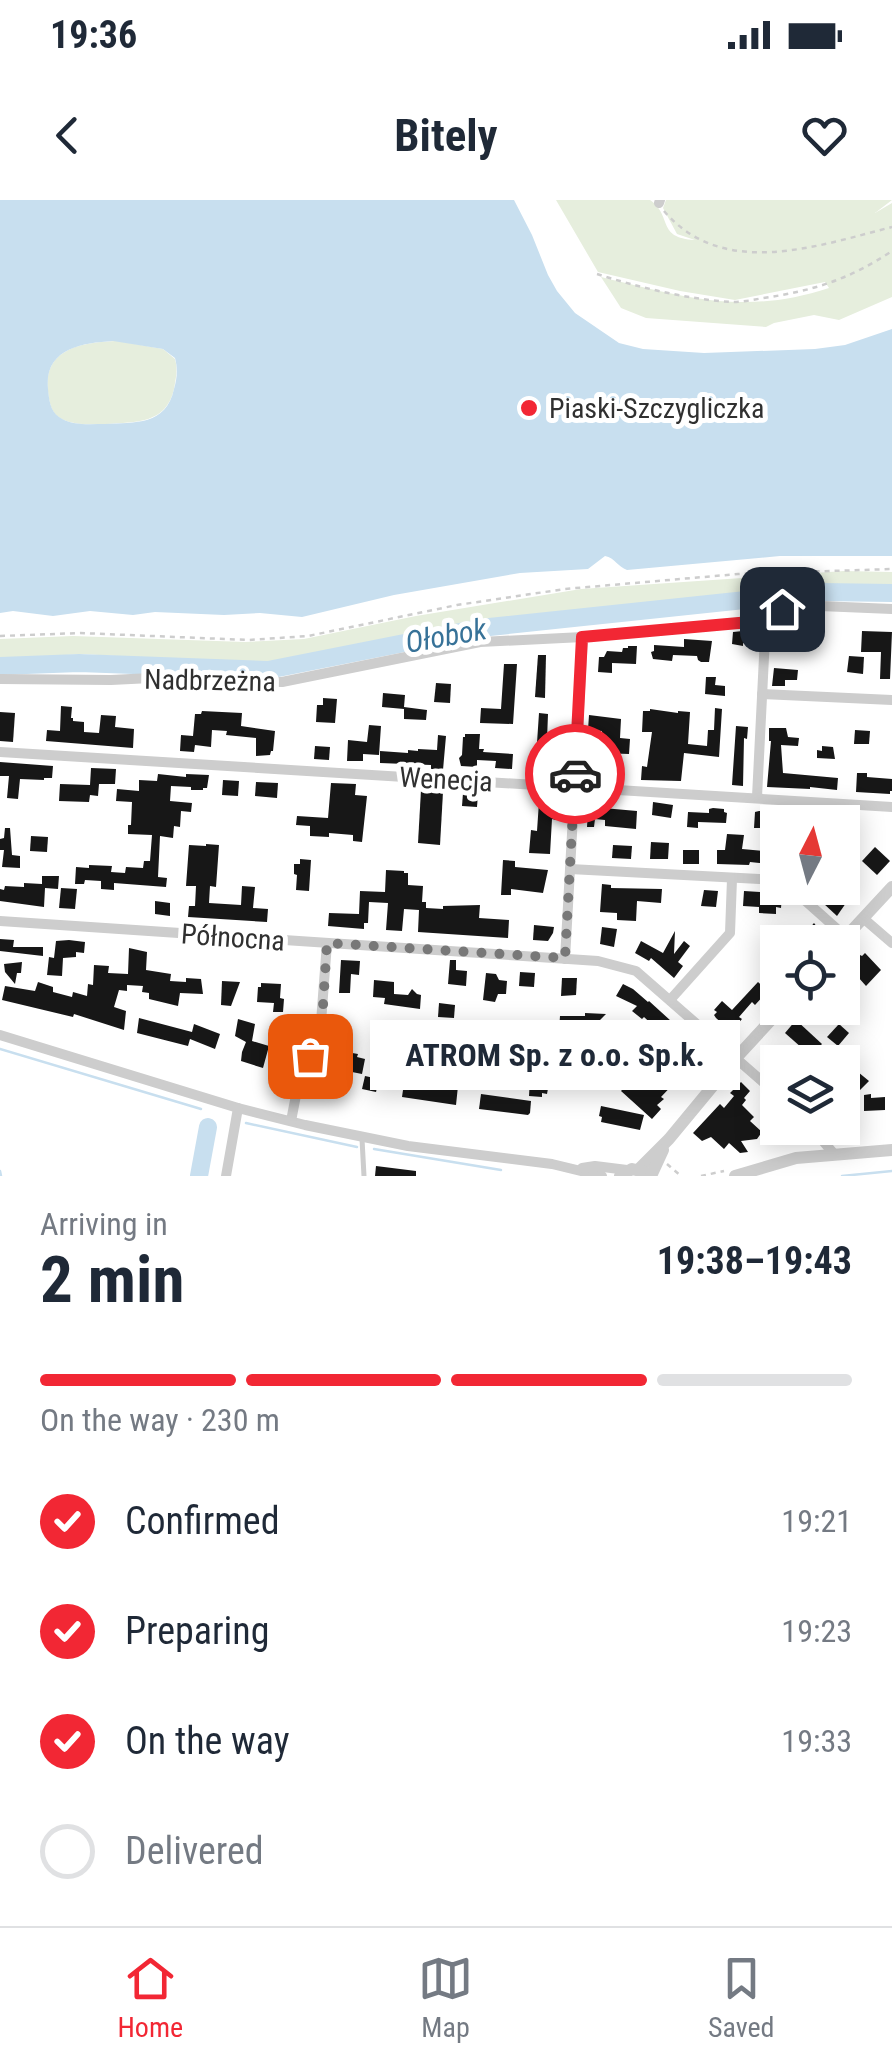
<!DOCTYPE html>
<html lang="en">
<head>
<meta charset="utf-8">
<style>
	body { margin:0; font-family:"Roboto Condensed",sans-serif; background:#f6f6f7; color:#1f2937; height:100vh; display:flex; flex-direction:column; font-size:38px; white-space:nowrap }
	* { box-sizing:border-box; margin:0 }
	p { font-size:32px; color:#747a83 }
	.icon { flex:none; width:55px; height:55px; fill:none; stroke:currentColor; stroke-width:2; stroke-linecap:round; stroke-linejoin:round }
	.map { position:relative; height:976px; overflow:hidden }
	.drawer { display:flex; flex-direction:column; background:#fff; flex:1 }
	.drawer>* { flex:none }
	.needle { width:65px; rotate:6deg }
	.tools { position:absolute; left:760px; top:605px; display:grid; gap:20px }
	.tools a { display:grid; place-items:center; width:100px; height:100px; border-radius:0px; background:#fff; box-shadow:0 5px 25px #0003; font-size:50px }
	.pin { position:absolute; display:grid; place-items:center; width:85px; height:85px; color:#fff; margin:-42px; border-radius:20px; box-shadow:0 5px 15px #0006 }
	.courier { position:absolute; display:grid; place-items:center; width:100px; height:100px; margin:-50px; border:8px solid #f22734; border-radius:50%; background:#fff; color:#222; box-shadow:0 2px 12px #0007 }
	.bubble { position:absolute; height:70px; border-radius:0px; background:#fff; box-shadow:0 5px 25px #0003; font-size:32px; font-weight:700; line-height:70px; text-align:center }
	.summary em { font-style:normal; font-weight:700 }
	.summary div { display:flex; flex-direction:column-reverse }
	.summary { display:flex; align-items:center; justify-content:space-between; height:170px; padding:0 40px }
	h1 { font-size:65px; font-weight:700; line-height:75px }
	.bar { display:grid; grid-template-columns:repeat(4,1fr); gap:15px 10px; align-content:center; height:120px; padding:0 40px }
	.bar i { height:12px; border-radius:8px; background:#e0e1e3 }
	.bar .selected { background:#f22734 }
	.bar p { grid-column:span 4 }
	ol { padding:0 40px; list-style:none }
	li { display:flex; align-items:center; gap:30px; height:110px }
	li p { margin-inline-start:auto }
	li .icon { padding:10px; border-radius:50%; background:#f22734; color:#fff; stroke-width:4 }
	li:last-child { color:#747a83 }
	li i { width:55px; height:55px; border:5px solid #e0e1e3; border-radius:50% }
	.status { display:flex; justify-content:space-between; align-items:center; height:70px; padding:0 50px; background:#fff; direction:ltr }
	.status svg { height:28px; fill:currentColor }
	header { display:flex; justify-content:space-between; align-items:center; height:130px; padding:0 40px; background:#fff; font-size:45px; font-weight:700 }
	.tab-bar { display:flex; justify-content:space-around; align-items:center; height:140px; border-top:2px solid #e0e1e3; background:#fff; font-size:28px; color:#747a83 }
	.tab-bar a { display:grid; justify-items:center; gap:5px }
	.tab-bar .selected { color:#f22734 }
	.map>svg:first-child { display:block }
</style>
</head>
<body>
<div class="status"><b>19:36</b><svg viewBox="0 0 49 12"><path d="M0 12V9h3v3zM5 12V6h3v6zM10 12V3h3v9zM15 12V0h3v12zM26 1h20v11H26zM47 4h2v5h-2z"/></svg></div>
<header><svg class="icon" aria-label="back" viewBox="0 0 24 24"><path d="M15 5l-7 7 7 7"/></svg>Bitely<svg class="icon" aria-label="heart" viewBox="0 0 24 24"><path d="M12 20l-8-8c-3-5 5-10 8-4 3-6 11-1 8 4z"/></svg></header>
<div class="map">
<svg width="892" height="976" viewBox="0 0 892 976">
	<rect width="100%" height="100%" fill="#fff"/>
	<g fill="#e6eedd">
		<path d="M556,0H650C673,16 656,38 695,40L677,34L663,8L666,0H892L875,13L892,3V97L839,120L814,115L774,123L766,127L646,118L621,108L601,77C684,97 744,116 829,88L825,82L735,100L680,91L598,72Z"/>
		<path d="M118,141L163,149L175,159C178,169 176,178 174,189C166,224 136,222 106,224C92,224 73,226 60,218C51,213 49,201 48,191C43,148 83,142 118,141Z"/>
		<path d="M844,371L892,372V387C766,387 641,405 515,416L477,421L354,449L268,465L82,454L0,459V439L73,436L245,442L304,439L416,416L581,389Z"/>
	</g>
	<path fill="#c8dfef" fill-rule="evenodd" d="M0,0H514L532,35L548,75L557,91L575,113L619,143L643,149L704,153L815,149L845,145L892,129V356H780L627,370C618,367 615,358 605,356L588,369L520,373L394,395L302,417L260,413L224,415L155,412L133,415L90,411L53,416L13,411L0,413ZM113,141L163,149L175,158C178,169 177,179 174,189C166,226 135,222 105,224C90,224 71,226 59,217C50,211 49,199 48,189C44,149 81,143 113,141Z"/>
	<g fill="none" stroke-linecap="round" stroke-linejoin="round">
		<g stroke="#c8dfef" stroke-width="2.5">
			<path d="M0,849L201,909"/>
			<path d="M246,923L357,947"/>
			<path d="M374,949L501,970"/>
			<path d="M0,971L1,976"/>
			<path d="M842,976L892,971"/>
		</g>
		<g stroke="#c8dfef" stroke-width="18">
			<path d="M0,466L79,463L268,470L480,428L821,392L892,393"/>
			<path d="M199,976L208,927"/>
		</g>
	</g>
	<g fill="#171717">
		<path d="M753,430L752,443H743V446L732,444L733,432Z"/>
		<path d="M862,431L892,432L890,479H880L881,452H861Z"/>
		<path d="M684,439L712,441L709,462H701L698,460L697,456L673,455L672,461L653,459L651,452L654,451V445L684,447Z"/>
		<path d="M628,446H637L636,464L612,463V473L598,472L599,457H604L607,451L622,452L623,448H628Z"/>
		<path d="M538,455H546L545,498L535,497Z"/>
		<path d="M849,456L864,457L863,474L847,472Z"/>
		<path d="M504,464H517L513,524L480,523L481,508L501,509Z"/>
		<path d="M774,468L798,470L797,480H785V486H772Z"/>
		<path d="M706,477H716L715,485L725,486V496L705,494Z"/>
		<path d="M436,483L451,484L450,503L434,502Z"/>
		<path d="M383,493L405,495L404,507L427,510L426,520L404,519V509L382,507Z"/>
		<path d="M323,498L337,499L335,523L316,522L317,505H323Z"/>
		<path d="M61,506L72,507L71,518H73V521L84,522V532L99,533L101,515L116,516L115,527L134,529L133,548L46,541L47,530L60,531Z"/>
		<path d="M715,508L722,509L719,557L684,553L681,581L641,580L642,566L647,567L652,532H642L643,511H650V509L678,513V511L690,512L688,544L707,546L708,530H714Z"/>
		<path d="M202,511L242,513L241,526L275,531L273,551H271L270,555L256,556V538L226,535L227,531L212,530L211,547L195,545L194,552L180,551L181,535L193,536L195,514H201Z"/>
		<path d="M0,512L15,513L13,542L0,541Z"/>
		<path d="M539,513L548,514L547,540L552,541L554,544L553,574L535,573Z"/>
		<path d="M589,515L621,519L620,538L630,539L629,554L601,553L602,531L588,530Z"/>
		<path d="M369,525L381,526L379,555L363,554V561H347L348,540L367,542Z"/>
		<path d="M736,526L748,527L747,539L744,538L743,586L732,585Z"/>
		<path d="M769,528H786L788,537L799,538L798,546L781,545L783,573L838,578L837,590L810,587V589L767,587L771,541H769Z"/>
		<path d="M855,530L870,531L869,544H854Z"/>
		<path d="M465,534H480L479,549H484L483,552L513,554L512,569L495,568L496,561L477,560V567L461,566L459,558L462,555L463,537H465Z"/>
		<path d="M438,535L446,536L443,570L431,569V565L380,563V551L408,553V550L418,551V549L437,550Z"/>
		<path d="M315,546L330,547L329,560L314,559Z"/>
		<path d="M822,546L833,547L835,559L817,558V550L822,551Z"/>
		<path d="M0,562L53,566L52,578H44V580L20,579L18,599L7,598L9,576H0Z"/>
		<path d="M91,568L116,569L115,584H99L98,596L90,595L89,602L59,601L60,584L90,585Z"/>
		<path d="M857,573H867V577L892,579V591H890V594L856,592Z"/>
		<path d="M158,574L186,577V574L209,575L207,588H203V590H191V587L171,586L170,601L192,603L191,612L181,611L180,627L174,626L173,638L160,636L158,677L167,678L166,687L114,683V690L101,689V681L85,680L84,684H75L76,667L89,668V665L112,666L111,672L125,673L126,667L143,668L144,661H150L152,635L128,634V625H131L132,602L116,601L117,589L139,591V580L157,581Z"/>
		<path d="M223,580L239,581L238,596L222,595Z"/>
		<path d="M256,582L278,583L277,598L255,596Z"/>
		<path d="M331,583L356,584L355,595L367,596L362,642L353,641V635L329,633V637L310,636V626L296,625L297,616L328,618Z"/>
		<path d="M421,590L443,592L440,645L418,643Z"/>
		<path d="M463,593L478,594L477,607L462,606Z"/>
		<path d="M583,598L596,599V605L603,606V608L637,611L636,629L605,626V620L595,619L594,627H587L588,610H582Z"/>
		<path d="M539,602L557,603L556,620L552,619L550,654L529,653L531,630L537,631Z"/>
		<path d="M653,602L673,605L671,618L652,615Z"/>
		<path d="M713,608L724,609V612L727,613L726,623L698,622V628L687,627L688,612L709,613V609Z"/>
		<path d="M759,611H770V615H773V626H770V628H754L755,612Z"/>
		<path d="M797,613H833L832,622H796Z"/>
		<path d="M5,628H10L12,655L20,656V668L2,667L4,650H0V639L4,638Z"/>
		<path d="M727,634L744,635L742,649L765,651V646L778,648V665L750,662L749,665L717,664V650H725Z"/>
		<path d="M31,636L48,637L47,652L30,651Z"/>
		<path d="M651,642L669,643L668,659H650Z"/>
		<path d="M206,644L219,645L216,687L210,686L209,703L241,705L242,686L255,687L253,708L268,709L267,722L188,717L189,706H195L196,686H186L189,645L206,646Z"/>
		<path d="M613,645L632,646L631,659L612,658Z"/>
		<path d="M875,647L890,661L877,675L862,661Z"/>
		<rect x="683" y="650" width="16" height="14"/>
		<path d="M300,659L311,660L309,691L296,690L297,675L294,674V664H300Z"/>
		<path d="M503,660L515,661V667L548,670L543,693L511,689V695H501Z"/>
		<path d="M386,670L404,671V673H408V685L423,686L422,702H426V708L443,709V706L480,705L479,718L509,720L508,738L418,732L419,710L404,709L402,731L386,730L388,703L369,702L368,723H364V729L328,726L329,713L359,714L360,691L385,692Z"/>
		<path d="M42,676H59L58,689L45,688L44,707L0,701V689L4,690L5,686L24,687V683L42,684Z"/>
		<path d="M602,684L611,685V688L662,689L661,703L637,701L636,721L617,720V713L600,712Z"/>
		<path d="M61,688L77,689L75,709L59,708Z"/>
		<path d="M704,690L718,691L716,707L701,706Z"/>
		<path d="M744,691L777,693V695L782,696L781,708L776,707V714L759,713V707L743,706Z"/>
		<path d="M834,692L846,703L837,716L823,703Z"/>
		<path d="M155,701L170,703V716L155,714Z"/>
		<path d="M814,723L823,735L816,742H808L802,737Z"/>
		<path d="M534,725L554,727L553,733L548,741L533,740Z"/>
		<path d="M602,727L617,729L614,747L600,744Z"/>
		<path d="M675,731L674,754L684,741L690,746L678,762L683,766L674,778L651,758L649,761L635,753L641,741L663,753Z"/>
		<path d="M0,739L14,740L13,747H43V756L0,751Z"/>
		<path d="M69,740L85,742L84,753L76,752V757L63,758L62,776L47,775L49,757L54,758L56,741Z"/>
		<path d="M129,748L147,752L146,770L171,774L170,781L186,782V778L201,779L203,794L180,793L178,806L149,799V793L142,792L143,786L127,785V791L119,790L114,807L126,811L124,830L74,814L73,817L2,800L5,786L35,791L38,782L53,787V792L72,797L73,792L87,796L88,784L93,785L94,765L109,766L108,773L128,774Z"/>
		<path d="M865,753L881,770L866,786L858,777L842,794V781L851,771L846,767L858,754L862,756Z"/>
		<path d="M341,760L360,761L359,775L351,774L350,793H339Z"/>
		<path d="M450,760H456V770L467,771L466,786L448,784Z"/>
		<path d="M22,762L21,773H17L15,784L5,772L4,764Z"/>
		<path d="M520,772L535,773L534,787L519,786Z"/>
		<path d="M486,773L496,774L499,780L507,781L506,794H498L495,802L483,800Z"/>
		<path d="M562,778H577L576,795L561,796Z"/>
		<path d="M374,780L394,782V794L408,795L412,789L417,794L421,795L420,809L384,804L385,798L373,797Z"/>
		<path d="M222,781L240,782L231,806L221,805Z"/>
		<path d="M758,782L768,791L755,805L752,802L739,817L742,819L734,828L732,826L729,829L726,827L716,818L714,815L717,812L714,810L722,801L732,810Z"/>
		<path d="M261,783L281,784L280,798L284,799L283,812H273L274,803L257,802L258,787H261Z"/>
		<path d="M623,784L633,789L648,802L649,801L671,821L668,824L683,837L685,836L703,851L693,863L667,841L661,848L656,842L662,835L660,832L644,817L642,819L632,811L637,806L616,796Z"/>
		<path d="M439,803L455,805L454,818L438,817Z"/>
		<path d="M585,813L606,814L589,831L588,839L569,838L568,856L553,855L555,830H559L560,816H585Z"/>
		<path d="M139,818L192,832L194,824L220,834L215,849L190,839L188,846L137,833Z"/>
		<path d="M238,819L255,824L252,841L269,846L263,868L241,861L242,852L246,842L235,836Z"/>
		<path d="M796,820L822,844L811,856L785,833Z"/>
		<path d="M839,824L849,833L838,846L827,837Z"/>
		<path d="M332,833L345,835L344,851L329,849Z"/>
		<path d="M773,846L778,851L791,862H778L773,868L762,858Z"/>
		<path d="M341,851L358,854L357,857L365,859L362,874L337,869Z"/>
		<path d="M840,852L849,861L847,863L869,881L860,890L842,874V862L834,857Z"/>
		<path d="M415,863L427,865L423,882L458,886L456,905L402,897L404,883L409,884Z"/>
		<path d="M318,866L332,869L329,882L315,879Z"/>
		<path d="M648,867L661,878L671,871L679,878L661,897L664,899L657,905L661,909L652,919L621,891L631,880L635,884Z"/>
		<path d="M365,876L379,879L376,892L362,889Z"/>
		<path d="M530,878H538V882L549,883L547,894L542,893V897L529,896Z"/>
		<path d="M741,882L750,891L744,898L746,900L742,905L754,917L750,921L762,932L757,939L741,941L748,952L740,953L729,943L724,949L711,937L702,941L693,933L720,904L724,908L734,896L730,893Z"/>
		<path d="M481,894L531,901L530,913L528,915L479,909Z"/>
		<path d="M871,894V898L885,897V910L864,911V895Z"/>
		<path d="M601,906L644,915L640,930L601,922L602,917L599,916Z"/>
		<path d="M778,913V928H785L772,941L761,931Z"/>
		<path d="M376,966L416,971V976H375Z"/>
	</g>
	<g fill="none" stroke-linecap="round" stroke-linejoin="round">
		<g stroke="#cdcdcd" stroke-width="2.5" stroke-dasharray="5 5" stroke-linecap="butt">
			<path d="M664,11C723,80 817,46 892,27"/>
			<path d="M597,74C637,87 690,100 733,102C743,102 753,100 763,98C813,91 850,79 892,51"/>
			<path d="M0,436L80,433L249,440L308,436L457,405L565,389L738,374L892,369"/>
			<path d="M667,964L681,976"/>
			<path d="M701,976L724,971"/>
		</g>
		<path stroke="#cdcdcd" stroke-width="5" d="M362,939L364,976"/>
		<g stroke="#cdcdcd" stroke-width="10">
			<path d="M659,3L660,0"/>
			<path d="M0,479L111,480L151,478L282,482L480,442L583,437L750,422L796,405L892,409"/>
			<path d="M762,494L892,500"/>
			<path d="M0,552L892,607"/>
			<path d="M757,597L766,417"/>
			<path d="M570,669L778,680"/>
			<path d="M791,688L846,737"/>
			<path d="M863,718L892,743"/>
			<path d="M0,721L598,761L636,771L778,895"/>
			<path d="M565,759L583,437"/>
			<path d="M670,800L730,733L732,679"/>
			<path d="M0,835L238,908L305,925L408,946L552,964L602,976"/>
			<path d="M291,921L298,885L321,822L327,743"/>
			<path d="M812,928L834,954"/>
			<path d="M582,968L595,966L627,970"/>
			<path d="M226,976L238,908"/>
		</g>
		<g stroke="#cdcdcd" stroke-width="12">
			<path d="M841,742L892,687"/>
			<path d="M639,969L669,939L736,858L782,808"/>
			<path d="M620,976L632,969L645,972"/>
			<path d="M651,976L663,950"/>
			<path d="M735,976L796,958L892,950"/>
		</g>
	</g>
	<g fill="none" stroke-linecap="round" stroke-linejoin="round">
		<path stroke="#787878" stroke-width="10" stroke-dasharray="0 18" d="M310,856L322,822L327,743L565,758L575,574"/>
		<path stroke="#f22734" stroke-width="12" d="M575,574L582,437L750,422L782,409"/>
	</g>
	<circle fill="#f22734" stroke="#fff" stroke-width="4" cx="529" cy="208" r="10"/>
	<g text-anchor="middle" stroke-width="10" stroke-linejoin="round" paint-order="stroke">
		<g font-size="28" fill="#303030" stroke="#fff" text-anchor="start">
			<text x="549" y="218">Piaski-Szczygliczka</text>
		</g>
		<g font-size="28" fill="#303030" stroke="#fff">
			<text transform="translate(210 480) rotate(1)" y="10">Nadbrzeżna</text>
			<text transform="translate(446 579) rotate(3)" y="10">Wenecja</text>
			<text transform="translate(233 737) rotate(4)" y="10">Północna</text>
		</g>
		<g font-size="30" font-style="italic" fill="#377298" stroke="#fff">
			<text transform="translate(446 436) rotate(-10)" y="10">Ołobok</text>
		</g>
	</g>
</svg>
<div class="tools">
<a><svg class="needle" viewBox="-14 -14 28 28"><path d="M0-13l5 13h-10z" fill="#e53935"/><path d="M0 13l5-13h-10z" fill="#747a83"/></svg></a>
<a><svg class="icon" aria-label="locate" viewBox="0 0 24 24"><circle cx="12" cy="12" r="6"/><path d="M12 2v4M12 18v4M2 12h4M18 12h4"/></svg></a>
<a><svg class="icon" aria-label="layers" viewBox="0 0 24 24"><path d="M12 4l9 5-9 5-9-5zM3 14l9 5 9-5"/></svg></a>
</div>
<div class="pin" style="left:310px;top:856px;background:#ea580c"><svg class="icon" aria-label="bag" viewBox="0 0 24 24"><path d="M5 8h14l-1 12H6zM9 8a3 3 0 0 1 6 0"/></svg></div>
<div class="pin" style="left:782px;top:409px;background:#1f2937"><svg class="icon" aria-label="home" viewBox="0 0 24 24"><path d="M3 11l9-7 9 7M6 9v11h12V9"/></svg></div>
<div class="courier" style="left:575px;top:574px"><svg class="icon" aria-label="car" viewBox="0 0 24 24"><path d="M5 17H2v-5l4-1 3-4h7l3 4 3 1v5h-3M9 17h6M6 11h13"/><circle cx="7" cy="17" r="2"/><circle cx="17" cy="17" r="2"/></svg></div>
<div class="bubble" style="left:370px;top:820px;width:370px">ATROM Sp. z o.o. Sp.k.</div>
</div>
<section class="drawer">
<div class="summary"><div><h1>2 min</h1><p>Arriving in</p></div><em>19:38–19:43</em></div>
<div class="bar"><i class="selected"></i><i class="selected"></i><i class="selected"></i><i></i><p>On the way · 230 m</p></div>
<ol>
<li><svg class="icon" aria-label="check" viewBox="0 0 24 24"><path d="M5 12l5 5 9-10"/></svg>Confirmed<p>19:21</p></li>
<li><svg class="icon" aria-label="check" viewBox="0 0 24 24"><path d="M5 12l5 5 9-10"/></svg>Preparing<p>19:23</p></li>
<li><svg class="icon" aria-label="check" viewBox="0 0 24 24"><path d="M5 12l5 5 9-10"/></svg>On the way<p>19:33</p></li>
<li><i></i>Delivered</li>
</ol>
</section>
<nav class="tab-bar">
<a class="selected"><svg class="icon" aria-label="home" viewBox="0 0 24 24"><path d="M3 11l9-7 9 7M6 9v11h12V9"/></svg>Home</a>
<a><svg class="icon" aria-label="map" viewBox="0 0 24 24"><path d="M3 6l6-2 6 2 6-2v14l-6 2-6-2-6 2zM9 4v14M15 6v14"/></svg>Map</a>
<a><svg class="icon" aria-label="saved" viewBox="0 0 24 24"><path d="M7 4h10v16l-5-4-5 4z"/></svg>Saved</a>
</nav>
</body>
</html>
